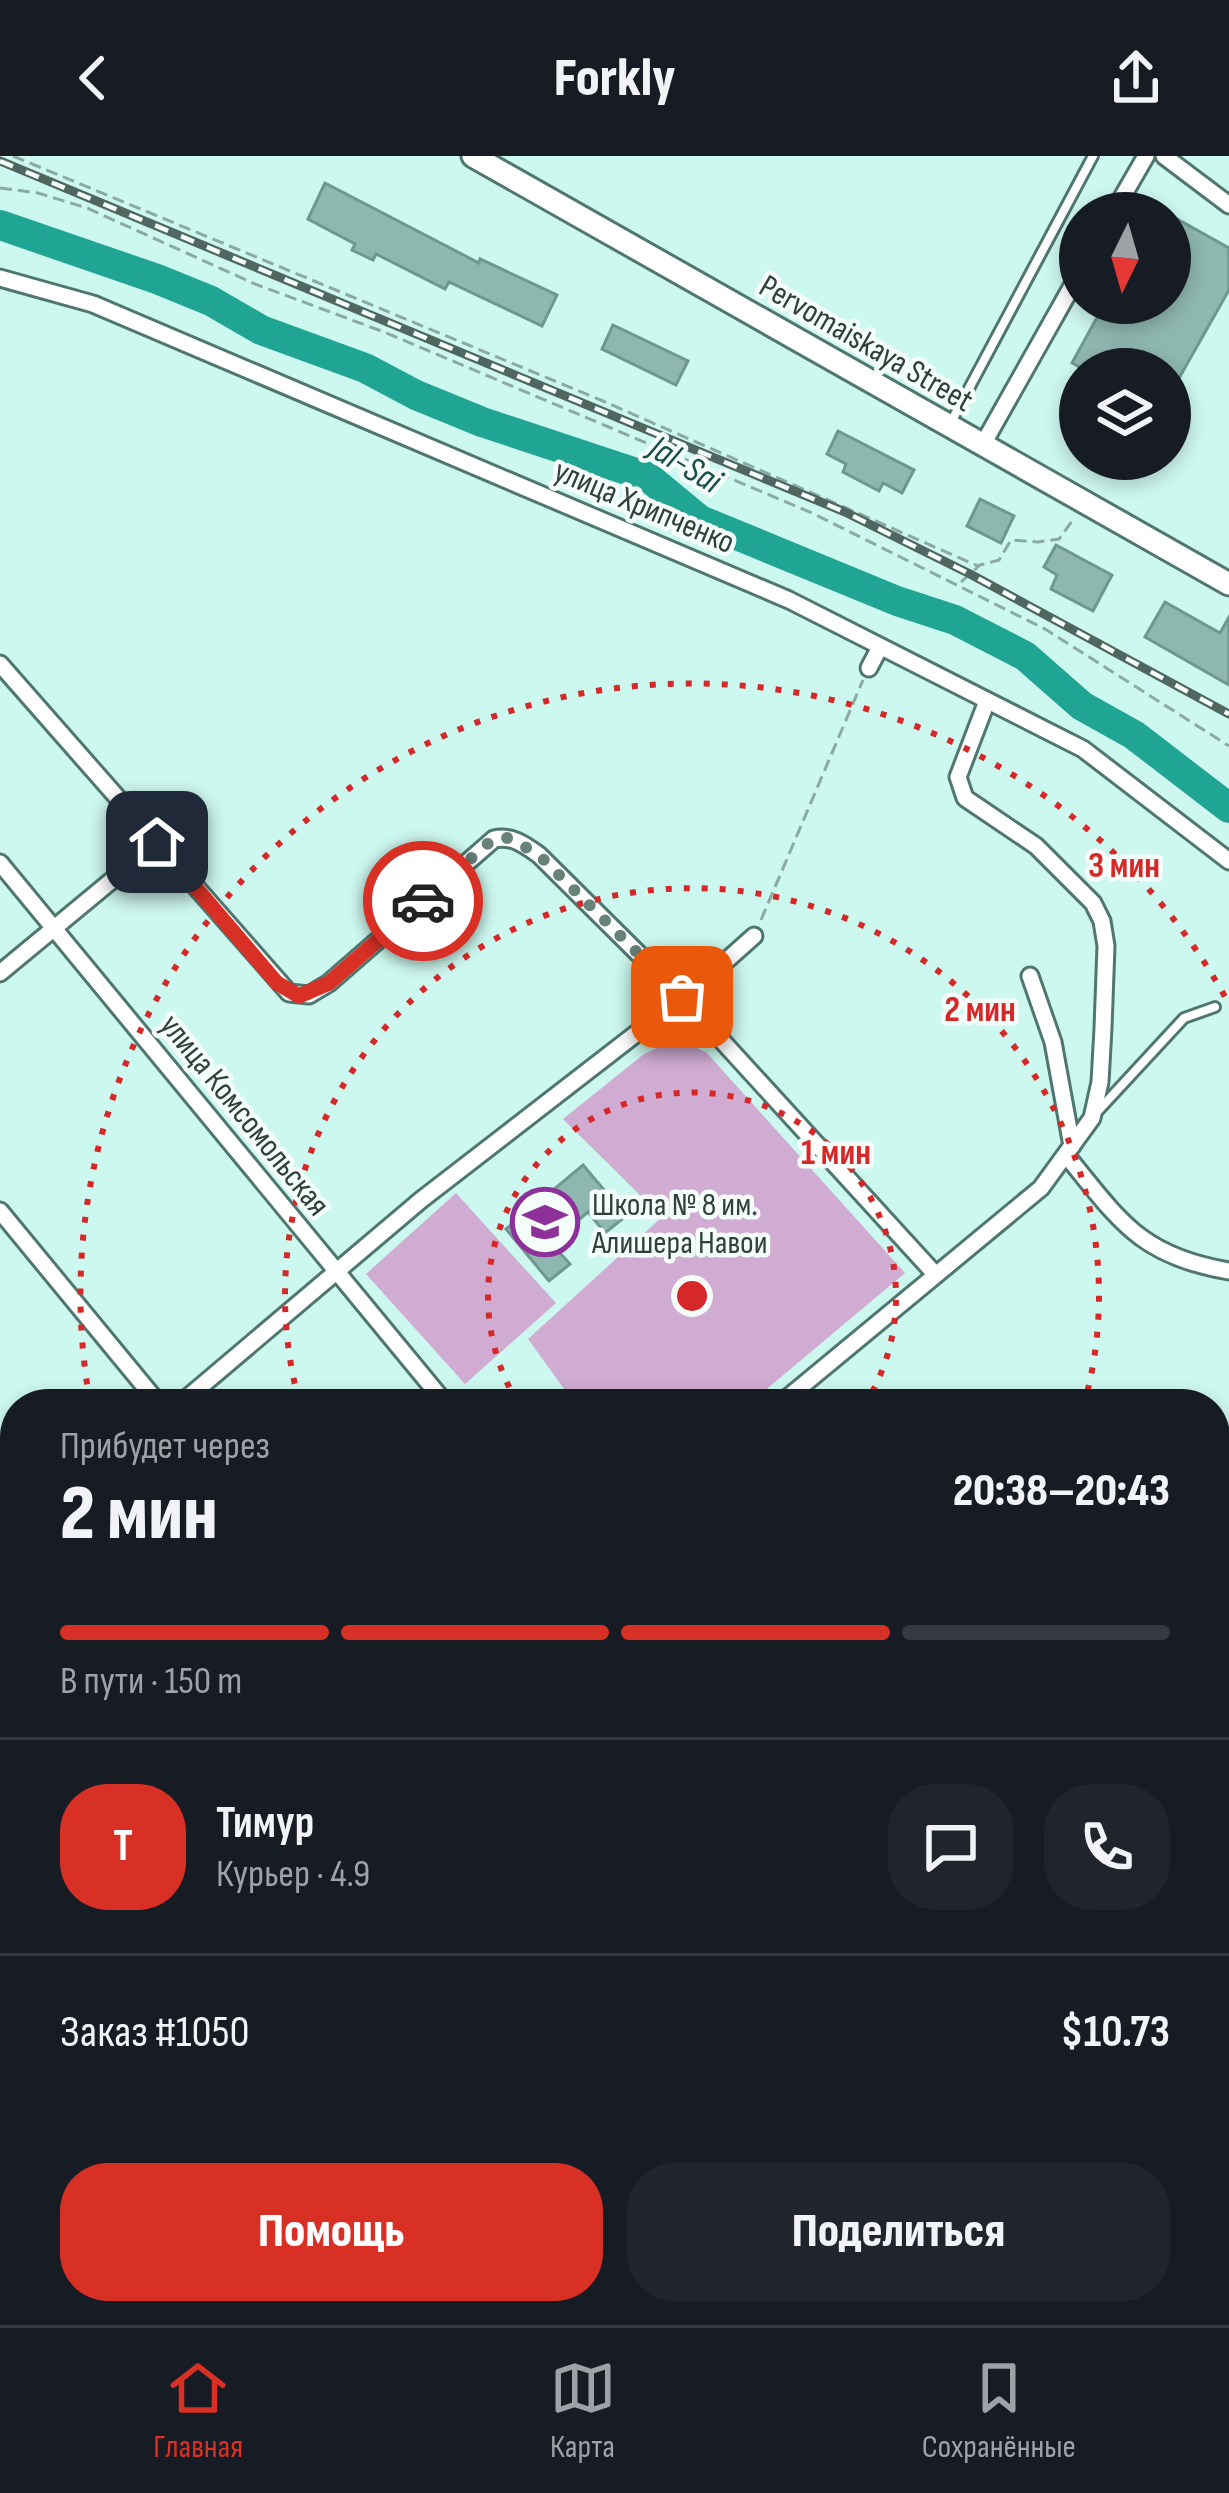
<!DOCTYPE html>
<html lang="ru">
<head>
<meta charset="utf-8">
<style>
	body { margin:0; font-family:"Sofia Sans Condensed",sans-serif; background:#20242c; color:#f1f3f6; height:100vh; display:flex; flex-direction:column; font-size:45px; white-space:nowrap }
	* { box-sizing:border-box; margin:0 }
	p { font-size:39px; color:#9ea1a6 }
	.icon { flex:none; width:66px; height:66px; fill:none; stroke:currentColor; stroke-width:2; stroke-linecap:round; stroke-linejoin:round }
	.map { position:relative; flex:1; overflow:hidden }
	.details { position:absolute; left:0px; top:1233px; width:1230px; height:936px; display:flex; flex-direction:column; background:#171b24; border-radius:48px 48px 0 0; box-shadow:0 6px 18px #0003 }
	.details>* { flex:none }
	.needle { width:78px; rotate:185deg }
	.fabs { position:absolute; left:1059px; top:36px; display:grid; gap:24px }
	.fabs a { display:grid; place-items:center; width:132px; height:132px; border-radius:50%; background:#171b24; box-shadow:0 6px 18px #0003; font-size:60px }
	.pin { position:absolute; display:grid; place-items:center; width:102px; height:102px; color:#fff; margin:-51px; border-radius:24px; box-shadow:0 6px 18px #0006 }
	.courier { position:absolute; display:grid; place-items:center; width:120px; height:120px; margin:-60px; border:9px solid #d93025; border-radius:50%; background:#fff; color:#222; box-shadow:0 3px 15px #0007 }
	.summary em { font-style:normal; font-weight:800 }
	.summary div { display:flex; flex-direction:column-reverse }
	.summary { display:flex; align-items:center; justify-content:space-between; height:204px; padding:0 60px }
	h1 { font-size:78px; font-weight:800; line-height:90px }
	.bar { display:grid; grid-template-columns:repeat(4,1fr); gap:18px 12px; align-content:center; height:144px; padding:0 60px }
	.bar i { height:15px; border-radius:9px; background:#363941 }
	.bar .active { background:#d93025 }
	.bar p { grid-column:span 4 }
	.line { display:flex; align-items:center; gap:30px; padding:0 60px; border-top:3px solid #363941 }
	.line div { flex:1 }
	.round { display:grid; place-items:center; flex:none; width:126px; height:126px; border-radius:48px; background:#20242c }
	.action { display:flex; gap:24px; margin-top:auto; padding:24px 60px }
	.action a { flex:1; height:138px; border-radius:48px; background:#d93025; color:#fff; font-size:48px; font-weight:800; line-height:138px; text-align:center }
	.action a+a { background:#20242c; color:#f1f3f6 }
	header { display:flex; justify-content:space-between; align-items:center; height:156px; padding:0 60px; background:#171b24; font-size:54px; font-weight:800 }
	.menu { display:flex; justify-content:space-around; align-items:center; height:168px; border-top:3px solid #363941; background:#171b24; font-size:33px; color:#9ea1a6 }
	.menu a { display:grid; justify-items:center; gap:6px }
	.menu .active { color:#d93025 }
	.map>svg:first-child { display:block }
</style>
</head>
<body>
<header><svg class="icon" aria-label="back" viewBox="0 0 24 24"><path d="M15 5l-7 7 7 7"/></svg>Forkly<svg class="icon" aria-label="share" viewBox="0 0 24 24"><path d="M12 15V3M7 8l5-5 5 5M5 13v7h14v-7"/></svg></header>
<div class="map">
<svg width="1229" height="2169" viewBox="0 0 1229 2169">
	<rect width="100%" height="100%" fill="#cdf8ef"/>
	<g fill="#d0acd3">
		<path d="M676,883L706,896L905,1117L749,1248H575L528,1183L662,1061L563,963L644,898Z"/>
		<path d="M456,1037L556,1147L465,1228L366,1118Z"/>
		<path d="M0,1463L12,1477L15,1475V1512L4,1522L0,1518Z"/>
		<path d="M15,1524V1600L0,1583V1556L8,1550L9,1530Z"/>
	</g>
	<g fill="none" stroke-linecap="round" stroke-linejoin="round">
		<path stroke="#20a594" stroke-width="30" d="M0,69L157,123L211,145L261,174L365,212L416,239L482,266L648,321L700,364L897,445L955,464L1025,500L1082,550L1134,579L1229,652"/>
	</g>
	<g fill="#8eb7af" stroke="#6e978f" stroke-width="3">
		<path d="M325,27L479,107L480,103L557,139L542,170L449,126L445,133L376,98L373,104L352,94L355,88L308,63Z"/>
		<path d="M1170,59L1229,92V134L1170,238V213H1083L1072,207L1105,147H1170Z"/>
		<path d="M613,169L688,205L676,229L602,193Z"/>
		<path d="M838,275L914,314L902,337L883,327L879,335L843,316L846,308L827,298Z"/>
		<path d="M980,343L1014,360L1001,387L967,370Z"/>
		<path d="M1056,389L1112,419L1093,455L1051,433L1057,419L1044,411Z"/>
		<path d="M1165,446L1220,477L1229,461V529L1145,481Z"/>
		<path d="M583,1009L626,1060L605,1077L588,1056L551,1087L570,1108L549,1125L506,1073Z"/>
	</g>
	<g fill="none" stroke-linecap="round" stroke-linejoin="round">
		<g stroke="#4f766f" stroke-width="14">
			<g id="lane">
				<path d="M950,268L1093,0"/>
				<path d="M1097,956L1184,862L1215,851"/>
			</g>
		</g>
		<g stroke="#4f766f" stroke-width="21">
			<g id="street">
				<path d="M1164,0L1229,49"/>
				<path d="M1113,57L1146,0"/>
				<path d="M0,122L93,148L789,444L1083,593L1229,705"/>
				<path d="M982,290L1080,116"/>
				<path d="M0,508L289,837L309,839L329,827L494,683C512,679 525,689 539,699L682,841L935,1118"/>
				<path d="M869,512L880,491"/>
				<path d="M0,707L446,1248"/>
				<path d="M0,817L157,687"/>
				<path d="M1030,820L1053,886L1072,990"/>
				<path d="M1066,999C1120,1065 1140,1100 1229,1115"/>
				<path d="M0,1055L159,1248"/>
				<path d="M180,1248L421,1044L699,829L754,780"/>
				<path d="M780,1248L1041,1032L1092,962L1100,926L1103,872L1106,790L1102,765L1093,747L1036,690L965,642L958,621L987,545"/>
				<path d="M1215,1382L1229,1393"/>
				<path d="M0,1395L15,1383"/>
				<path d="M1215,1660L1229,1669"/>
				<path d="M0,1744L15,1731"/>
				<path d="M0,1889L15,1905"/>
				<path d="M1215,1921L1229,1928"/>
				<path d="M1215,2085L1229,2092"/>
				<path d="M0,2154L13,2169"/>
				<path d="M399,2154L429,2169"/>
			</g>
		</g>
		<g stroke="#4f766f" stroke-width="27">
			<g id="secondary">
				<path d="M473,0L1229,428"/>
				<path d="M0,1628L15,1646"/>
				<path d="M0,1684L15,1688"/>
				<path d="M901,2154L930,2169"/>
				<path d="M306,2169L314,2154"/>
			</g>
		</g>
		<g stroke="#8aaaa3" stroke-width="3" stroke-dasharray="12 6" stroke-linecap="butt">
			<path d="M13,0L603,245L978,410"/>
			<path d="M0,32L38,37L87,52L255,128L384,176L812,357L1045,473L1229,590"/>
			<path d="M961,426L980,409L999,404L1011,384L1038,386L1059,383L1072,365"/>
			<path d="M761,764L863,524"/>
		</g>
		<use href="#lane" stroke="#fff" stroke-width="8"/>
		<use href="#street" stroke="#fff" stroke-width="15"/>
		<use href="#secondary" stroke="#fff" stroke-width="21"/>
		<g stroke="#506661" stroke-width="9">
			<path id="rail" d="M0,5L845,356L970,418L1229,558"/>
		</g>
		<use href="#rail" stroke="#f5fdfb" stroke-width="4.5" stroke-dasharray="14" stroke-linecap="butt"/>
	</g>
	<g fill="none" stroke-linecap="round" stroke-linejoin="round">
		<path stroke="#67817b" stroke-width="12" stroke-dasharray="0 21.6" d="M423,745L494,682H510L539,699L682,841"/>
		<path stroke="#d93025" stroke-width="15" d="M157,686L277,827L299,840L329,827L423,745"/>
	</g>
	<g fill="none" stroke="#d62828" stroke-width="6" stroke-dasharray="6 12">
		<path d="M518 1247A204 204 0 1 1 866 1247"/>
		<path d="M299 1245A407 407 0 1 1 1085 1245"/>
		<path d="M90 1246A611 611 0 0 1 1229 848"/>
	</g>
	<defs>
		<g id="school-ring" transform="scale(3.45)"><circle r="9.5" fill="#f5fdfb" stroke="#8e309a" stroke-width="1.5"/><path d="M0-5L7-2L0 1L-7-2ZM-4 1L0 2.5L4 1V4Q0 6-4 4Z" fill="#8e309a"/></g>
	</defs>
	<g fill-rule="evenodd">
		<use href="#school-ring" x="545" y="1066"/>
	</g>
	<g text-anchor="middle" stroke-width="9" stroke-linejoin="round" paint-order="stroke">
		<g font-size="33" fill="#30413d" stroke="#f5fdfb">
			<text transform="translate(867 186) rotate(30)" y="12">Pervomaiskaya Street</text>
			<text transform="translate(645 349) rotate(23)" y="12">улица Хрипченко</text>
			<text transform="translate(246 958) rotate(51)" y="12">улица Комсомольская</text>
		</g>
		<g font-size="33" fill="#30413d" stroke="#f5fdfb" text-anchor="start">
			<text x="592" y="1059">Школа № 8 им.<tspan x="592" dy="38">Алишера Навои</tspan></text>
		</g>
		<g font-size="36" font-style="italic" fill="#1a4e46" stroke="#f5fdfb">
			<text transform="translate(686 307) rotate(31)" y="13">Jal-Sai</text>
		</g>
	</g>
	<circle cx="692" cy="1140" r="18" fill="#d62828" stroke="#f5fdfb" stroke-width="6"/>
	<g font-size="36" text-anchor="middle" font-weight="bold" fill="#d62828" stroke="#f5fdfb" stroke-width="9" stroke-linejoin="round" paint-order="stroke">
		<text x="1124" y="721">3 мин</text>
		<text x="980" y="865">2 мин</text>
		<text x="836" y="1008">1 мин</text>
	</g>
</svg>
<div class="fabs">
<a><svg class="needle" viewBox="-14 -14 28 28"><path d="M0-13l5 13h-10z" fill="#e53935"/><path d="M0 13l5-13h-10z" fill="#9ea1a6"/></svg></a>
<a><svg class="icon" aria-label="layers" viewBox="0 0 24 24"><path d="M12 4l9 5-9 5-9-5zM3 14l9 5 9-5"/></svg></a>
</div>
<div class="pin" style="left:682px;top:841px;background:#ea580c"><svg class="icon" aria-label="bag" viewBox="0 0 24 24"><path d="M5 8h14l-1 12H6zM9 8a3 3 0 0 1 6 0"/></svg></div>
<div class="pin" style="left:157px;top:686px;background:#1f2937"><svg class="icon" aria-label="home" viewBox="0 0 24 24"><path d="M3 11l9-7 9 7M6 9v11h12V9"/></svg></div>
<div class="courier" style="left:423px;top:745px"><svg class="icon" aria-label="car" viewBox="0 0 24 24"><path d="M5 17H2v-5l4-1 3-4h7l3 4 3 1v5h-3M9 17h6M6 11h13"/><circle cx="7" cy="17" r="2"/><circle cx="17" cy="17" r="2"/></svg></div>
<section class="details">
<div class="summary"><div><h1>2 мин</h1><p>Прибудет через</p></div><em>20:38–20:43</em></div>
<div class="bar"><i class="active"></i><i class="active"></i><i class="active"></i><i></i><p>В пути · 150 m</p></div>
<div class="line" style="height:216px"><b class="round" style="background:#d93025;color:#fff">Т</b><div><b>Тимур</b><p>Курьер · 4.9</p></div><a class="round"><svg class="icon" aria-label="chat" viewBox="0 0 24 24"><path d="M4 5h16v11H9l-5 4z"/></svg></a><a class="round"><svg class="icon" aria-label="phone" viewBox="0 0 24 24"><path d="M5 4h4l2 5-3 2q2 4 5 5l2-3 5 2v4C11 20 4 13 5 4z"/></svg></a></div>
<div class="line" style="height:156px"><div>Заказ #1050</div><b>$10.73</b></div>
<div class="action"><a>Помощь</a><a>Поделиться</a></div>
</section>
</div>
<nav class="menu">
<a class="active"><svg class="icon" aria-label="home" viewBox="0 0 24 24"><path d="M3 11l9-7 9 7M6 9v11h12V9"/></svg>Главная</a>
<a><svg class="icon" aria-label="map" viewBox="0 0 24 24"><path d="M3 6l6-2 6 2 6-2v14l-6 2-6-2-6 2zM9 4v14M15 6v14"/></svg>Карта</a>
<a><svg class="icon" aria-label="saved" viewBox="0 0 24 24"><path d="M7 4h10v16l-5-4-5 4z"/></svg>Сохранённые</a>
</nav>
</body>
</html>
